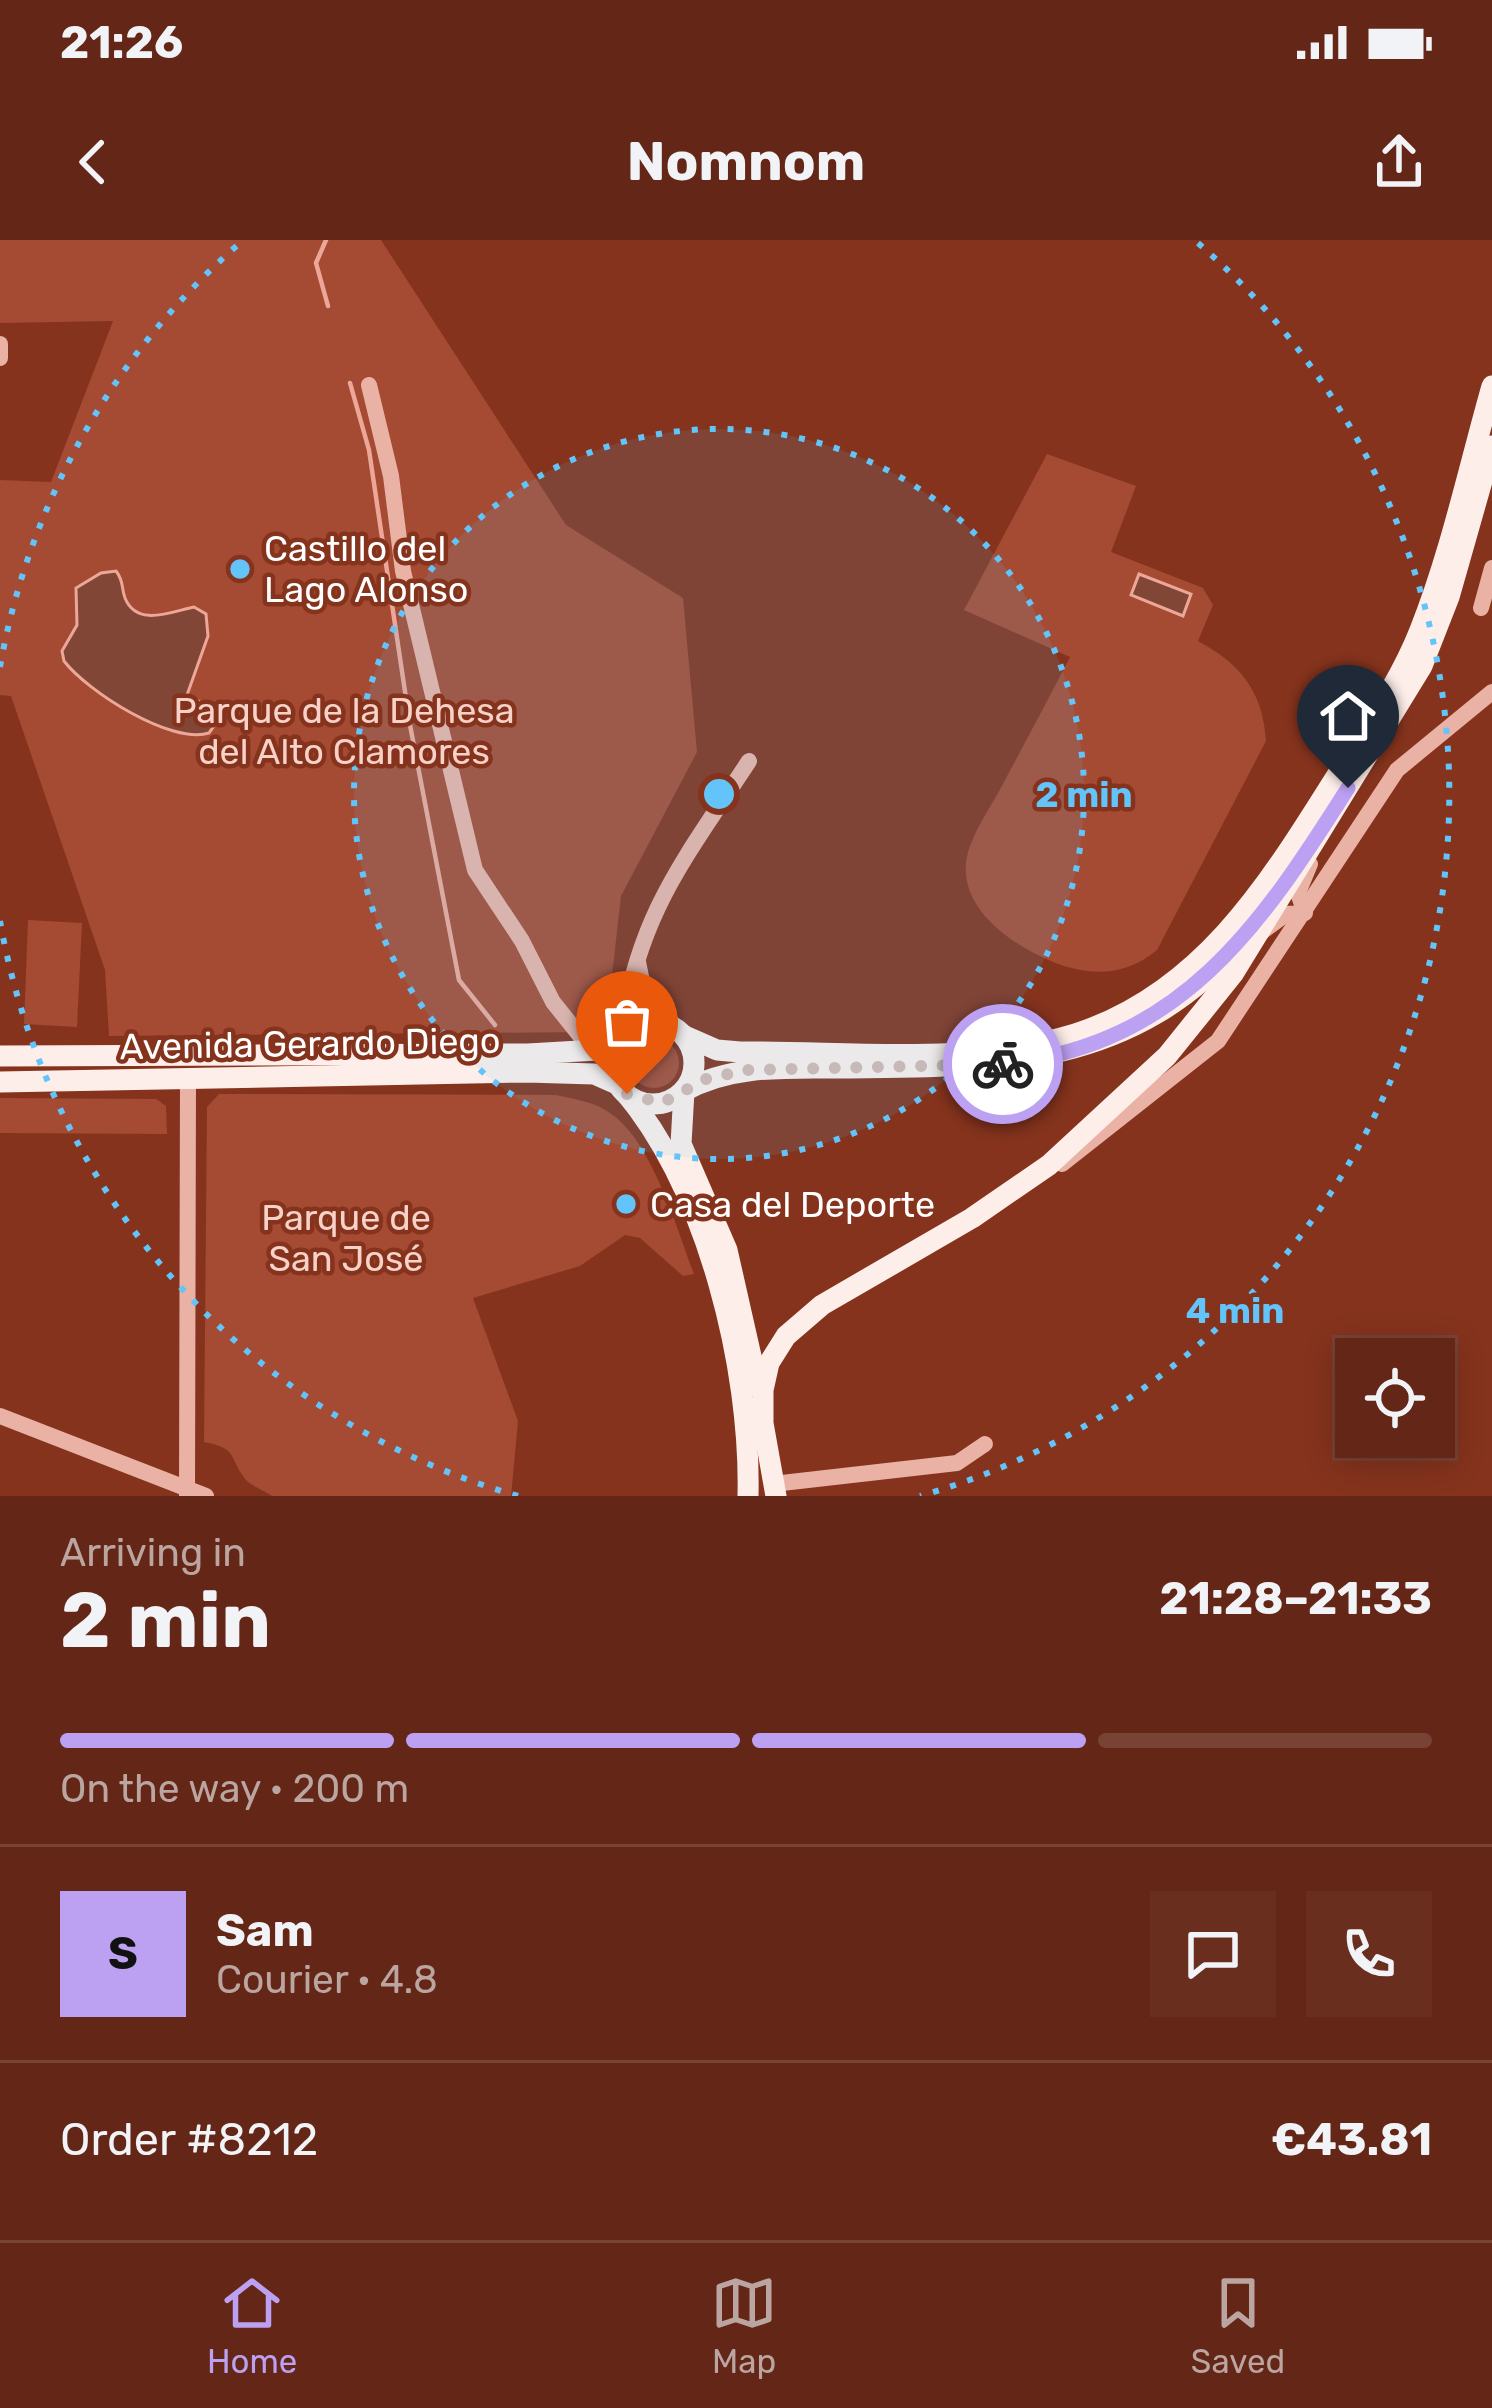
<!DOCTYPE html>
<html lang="en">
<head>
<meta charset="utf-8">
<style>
	body { margin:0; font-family:Rubik,sans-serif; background:#6a2e1f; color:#f1f3f6; height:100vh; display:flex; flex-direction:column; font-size:45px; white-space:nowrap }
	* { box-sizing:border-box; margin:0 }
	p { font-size:39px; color:#bba5a1 }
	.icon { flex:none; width:66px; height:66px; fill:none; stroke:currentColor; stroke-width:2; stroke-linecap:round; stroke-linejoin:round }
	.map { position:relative; height:1256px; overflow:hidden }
	.side { display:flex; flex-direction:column; background:#642616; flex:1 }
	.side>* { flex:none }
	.buttons { position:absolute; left:1335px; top:1098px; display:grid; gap:24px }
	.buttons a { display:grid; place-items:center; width:120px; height:120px; border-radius:0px; background:#642616; box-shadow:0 6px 30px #0003,0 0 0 3px #784335; font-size:60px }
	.pin { position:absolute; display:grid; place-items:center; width:102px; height:102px; color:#fff; margin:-123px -51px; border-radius:50% 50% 50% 0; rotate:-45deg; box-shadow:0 0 12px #0007 }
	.pin .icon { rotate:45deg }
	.courier { position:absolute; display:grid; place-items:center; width:120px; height:120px; margin:-60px; border:9px solid #bca0f2; border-radius:50%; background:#fff; color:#222; box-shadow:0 3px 15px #0007 }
	.headline em { font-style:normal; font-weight:700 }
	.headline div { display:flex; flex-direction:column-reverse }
	.headline { display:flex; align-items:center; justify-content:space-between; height:204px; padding:0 60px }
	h1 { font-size:78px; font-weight:700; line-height:90px }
	.bar { display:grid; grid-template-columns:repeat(4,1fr); gap:18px 12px; align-content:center; height:144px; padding:0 60px }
	.bar i { height:15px; border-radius:9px; background:#784335 }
	.bar .selected { background:#bca0f2 }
	.bar p { grid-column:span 4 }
	.line { display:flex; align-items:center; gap:30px; padding:0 60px; border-top:3px solid #784335 }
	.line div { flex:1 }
	.round { display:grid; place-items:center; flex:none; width:126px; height:126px; border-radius:0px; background:#6a2e1f }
	.status { display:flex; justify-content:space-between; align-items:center; height:84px; padding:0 60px; background:#642616; direction:ltr }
	.status svg { height:33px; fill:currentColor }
	header { display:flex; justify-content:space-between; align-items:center; height:156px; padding:0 60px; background:#642616; font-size:54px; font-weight:700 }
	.tabs { display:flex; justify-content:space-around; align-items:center; height:168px; border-top:3px solid #784335; background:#642616; font-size:33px; color:#bba5a1 }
	.tabs a { display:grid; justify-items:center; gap:6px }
	.tabs .selected { color:#bca0f2 }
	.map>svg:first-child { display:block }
</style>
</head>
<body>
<div class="status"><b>21:26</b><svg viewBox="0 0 49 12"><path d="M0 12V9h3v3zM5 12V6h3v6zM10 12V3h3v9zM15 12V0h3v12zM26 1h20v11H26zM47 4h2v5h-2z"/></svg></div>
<header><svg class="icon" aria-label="back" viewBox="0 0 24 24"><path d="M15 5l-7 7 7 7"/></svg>Nomnom<svg class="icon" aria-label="share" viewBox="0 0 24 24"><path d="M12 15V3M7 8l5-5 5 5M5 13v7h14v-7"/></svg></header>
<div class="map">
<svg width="1492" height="1256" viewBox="0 0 1492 1256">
	<rect width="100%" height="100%" fill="#85331d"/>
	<g fill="#a54a33">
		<path d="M0,0H381L566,285L683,358L697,512L621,656L609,762L584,792L109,796L105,730L11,456L0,455V240L51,242L113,81L0,83Z"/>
		<path d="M1047,214L1136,246L1111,312L1203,348L1213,365L1198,401C1241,424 1263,452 1266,501L1157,710C1126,736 1091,737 1053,722C1009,704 949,662 970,606C978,584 994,562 1005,540C1027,499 1049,458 1070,417L964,370Z"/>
		<path d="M28,680L82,683L77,787L24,784Z"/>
		<circle cx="654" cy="823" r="25"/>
		<path d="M219,854L556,855C574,859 595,862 610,873C652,901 677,989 694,1034L683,1036L640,998L625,995L580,1026L473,1058L518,1181L511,1256H272C266,1251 251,1246 246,1240C228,1218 240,1209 204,1202L207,867Z"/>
		<path d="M0,858L156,859L166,866L167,894L0,893Z"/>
	</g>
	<g fill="#824636" stroke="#eca798" stroke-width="3">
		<path d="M116,331C124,341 121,347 125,358C137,388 173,371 194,367L206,374L208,396L187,455L215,470L217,482L209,493C171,505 87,451 64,421L62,411L77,385L76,348L101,333Z"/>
		<path d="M1139,334L1191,354L1183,376L1131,355Z"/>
	</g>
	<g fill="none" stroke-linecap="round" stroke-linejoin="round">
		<g stroke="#eca798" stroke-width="4.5">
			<path d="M326,0L316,23L328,66"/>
			<path d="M350,143L369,210L410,485L459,740L495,785"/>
		</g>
		<g stroke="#eab2a5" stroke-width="16">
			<path d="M0,104V118"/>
			<path d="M369,145L391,236L403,331L475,630L522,701L553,762L581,797"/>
			<path d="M1481,368L1492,328"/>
			<path d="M1263,691L1286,674L1305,673L1298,653L1310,624"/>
			<path d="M638,722L644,751L679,791"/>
			<path d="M620,798C638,674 682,623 749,521"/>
			<path d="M1062,924L1218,801L1397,530L1492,452"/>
			<path d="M0,1176L206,1256"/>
			<path d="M773,1244L957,1223L985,1204"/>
			<path d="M187,1256L188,839"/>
		</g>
		<g stroke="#feeee9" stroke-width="21">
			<circle cx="653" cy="823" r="41"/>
			<path d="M685,796L717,810L740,812C848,811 970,826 1075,794C1204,753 1271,640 1339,532C1368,486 1400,441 1420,390C1451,312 1469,227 1492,146"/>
			<path d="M0,816L528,814L597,810L618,802"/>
			<path d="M0,842L527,832L594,834L619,845"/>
			<path d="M624,851C708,951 751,1128 748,1256"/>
			<path d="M684,851C731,825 784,828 836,828C993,827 1131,830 1242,701"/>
			<path d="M684,851L681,904L727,1010L758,1147"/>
			<path d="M776,1256L763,1183V1150L769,1123L786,1096L822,1065L972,978L1049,925L1167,816L1233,734L1422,426L1449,357L1492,206"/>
		</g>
	</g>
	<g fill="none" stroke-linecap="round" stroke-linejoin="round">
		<path stroke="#d4b8b0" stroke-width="12" stroke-dasharray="0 21.6" d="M627,854L662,863L706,839L746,830L1003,824"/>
		<path stroke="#bca0f2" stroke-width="15" d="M1003,824C1181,805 1260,687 1348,548"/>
	</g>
	<circle cx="719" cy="554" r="365" fill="#63c4fa" fill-opacity=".12"/>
	<g fill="none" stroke="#63c4fa" stroke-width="6" stroke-dasharray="6 12">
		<circle cx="719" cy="554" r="365"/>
		<path d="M518 1256A730 730 0 0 1 0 681M0 427A730 730 0 0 1 240 3M1198 3A730 730 0 0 1 920 1256"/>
	</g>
	<g fill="#63c4fa" stroke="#85331d" stroke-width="4.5">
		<circle cx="240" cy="329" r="12"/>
		<circle cx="626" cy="964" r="12"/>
	</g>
	<g text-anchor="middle" stroke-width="9" stroke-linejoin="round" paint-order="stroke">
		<g font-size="36" fill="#fff" stroke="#85331d" text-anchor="start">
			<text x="264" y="321">Castillo del<tspan x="264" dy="41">Lago Alonso</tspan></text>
			<text x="650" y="977">Casa del Deporte</text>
		</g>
		<g font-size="36" fill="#f8d2c9" stroke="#85331d">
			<text x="344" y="483">Parque de la Dehesa<tspan x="344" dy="41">del Alto Clamores</tspan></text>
			<text x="346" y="990">Parque de<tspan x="346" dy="41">San José</tspan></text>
		</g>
		<g font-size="36" fill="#fff" stroke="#85331d">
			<text transform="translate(310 803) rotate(-1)" y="13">Avenida Gerardo Diego</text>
		</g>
	</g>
	<circle cx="719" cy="554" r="18" fill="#63c4fa" stroke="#85331d" stroke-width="6"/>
	<g font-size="36" text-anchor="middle" font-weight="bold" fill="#63c4fa" stroke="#85331d" stroke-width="9" stroke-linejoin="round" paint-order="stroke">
		<text x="1084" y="567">2 min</text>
		<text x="1235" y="1083">4 min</text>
	</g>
</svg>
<div class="buttons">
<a><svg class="icon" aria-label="locate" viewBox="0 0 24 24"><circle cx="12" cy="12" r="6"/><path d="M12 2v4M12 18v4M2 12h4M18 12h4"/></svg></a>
</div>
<div class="pin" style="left:627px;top:854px;background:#ea580c"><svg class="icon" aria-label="bag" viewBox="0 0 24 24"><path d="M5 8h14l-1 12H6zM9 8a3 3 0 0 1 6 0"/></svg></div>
<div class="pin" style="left:1348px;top:548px;background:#1f2937"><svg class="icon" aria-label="home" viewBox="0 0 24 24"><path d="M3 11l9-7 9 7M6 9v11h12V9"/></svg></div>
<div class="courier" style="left:1003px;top:824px"><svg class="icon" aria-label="bike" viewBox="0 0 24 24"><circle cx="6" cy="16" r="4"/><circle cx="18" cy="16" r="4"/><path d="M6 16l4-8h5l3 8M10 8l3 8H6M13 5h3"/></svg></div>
</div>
<section class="side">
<div class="headline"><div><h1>2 min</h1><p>Arriving in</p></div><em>21:28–21:33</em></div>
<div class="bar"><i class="selected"></i><i class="selected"></i><i class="selected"></i><i></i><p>On the way · 200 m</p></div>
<div class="line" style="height:216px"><b class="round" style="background:#bca0f2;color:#111">S</b><div><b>Sam</b><p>Courier · 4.8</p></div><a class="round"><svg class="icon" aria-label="chat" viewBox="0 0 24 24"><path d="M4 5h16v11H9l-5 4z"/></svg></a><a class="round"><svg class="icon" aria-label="phone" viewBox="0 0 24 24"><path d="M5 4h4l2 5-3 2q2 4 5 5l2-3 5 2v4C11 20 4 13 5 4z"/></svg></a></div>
<div class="line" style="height:156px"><div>Order #8212</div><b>€43.81</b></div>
</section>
<nav class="tabs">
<a class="selected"><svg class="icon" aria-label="home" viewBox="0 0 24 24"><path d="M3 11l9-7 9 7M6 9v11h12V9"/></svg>Home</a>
<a><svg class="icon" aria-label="map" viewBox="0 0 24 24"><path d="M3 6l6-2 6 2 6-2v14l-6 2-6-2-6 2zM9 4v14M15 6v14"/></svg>Map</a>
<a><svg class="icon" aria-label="saved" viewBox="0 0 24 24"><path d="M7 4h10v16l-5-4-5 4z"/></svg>Saved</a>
</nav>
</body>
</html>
